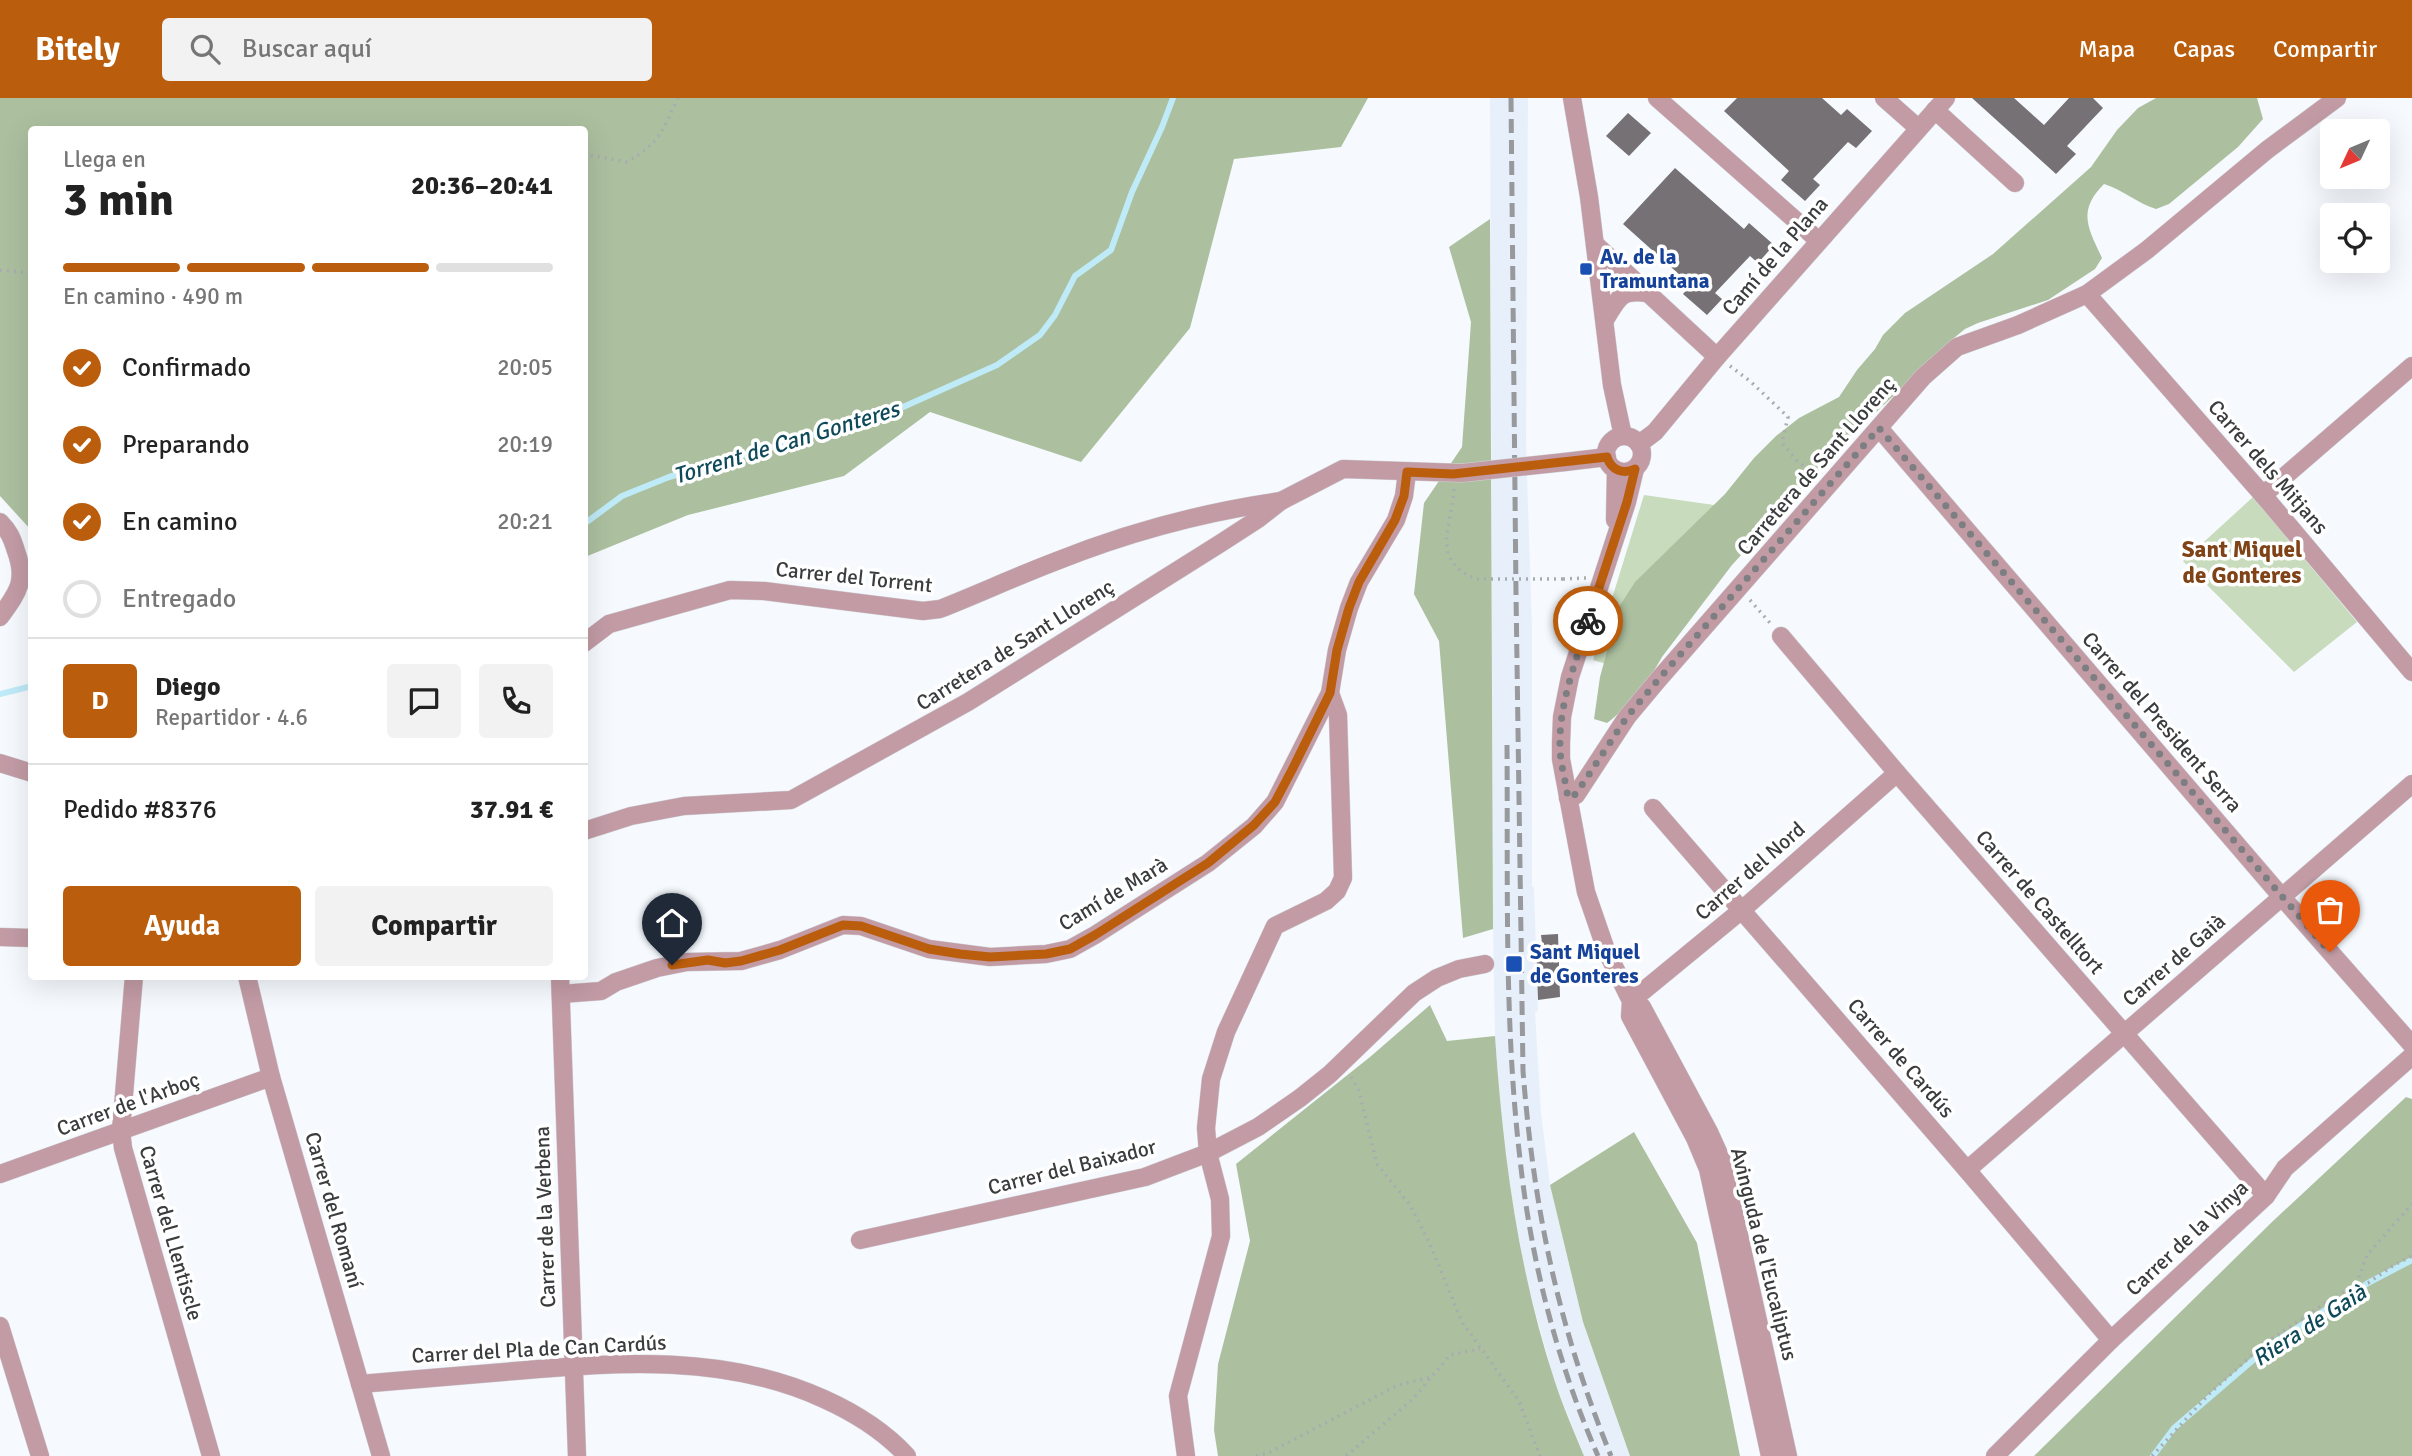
<!DOCTYPE html>
<html lang="es">
<head>
<meta charset="utf-8">
<style>
	body { margin:0; font-family:Signika,sans-serif; background:#f2f2f2; color:#222; height:100vh; display:flex; flex-direction:column; font-size:26px; white-space:nowrap }
	* { box-sizing:border-box; margin:0 }
	p { font-size:23px; color:#767676 }
	.icon { flex:none; width:38px; height:38px; fill:none; stroke:currentColor; stroke-width:2; stroke-linecap:round; stroke-linejoin:round }
	.map { position:relative; flex:1; overflow:hidden }
	.side { position:absolute; left:28px; top:28px; width:560px; height:854px; display:flex; flex-direction:column; background:#fff; border-radius:7px; box-shadow:0 7px 28px #0002 }
	.side>* { flex:none }
	.needle { width:46px; rotate:226deg }
	.buttons { position:absolute; left:2320px; top:21px; display:grid; gap:14px }
	.buttons a { display:grid; place-items:center; width:70px; height:70px; border-radius:7px; background:#fff; box-shadow:0 7px 28px #0002; font-size:35px }
	.pin { position:absolute; display:grid; place-items:center; width:60px; height:60px; color:#fff; margin:-72px -30px; border-radius:50% 50% 50% 0; rotate:-45deg; box-shadow:0 0 7px #0007 }
	.pin .icon { rotate:45deg }
	.courier { position:absolute; display:grid; place-items:center; width:70px; height:70px; margin:-35px; border:5px solid #ba5d0c; border-radius:50%; background:#fff; color:#222; box-shadow:0 2px 9px #0007 }
	.overview em { font-style:normal; font-weight:700 }
	.overview div { display:flex; flex-direction:column-reverse }
	.overview { display:flex; align-items:center; justify-content:space-between; height:119px; padding:0 35px }
	h1 { font-size:46px; font-weight:700; line-height:52px }
	.bar { display:grid; grid-template-columns:repeat(4,1fr); gap:10px 7px; align-content:center; height:84px; padding:0 35px }
	.bar i { height:9px; border-radius:5px; background:#e0e0e0 }
	.bar .current { background:#ba5d0c }
	.bar p { grid-column:span 4 }
	.line { display:flex; align-items:center; gap:18px; padding:0 35px; border-top:2px solid #e0e0e0 }
	.line div { flex:1 }
	.round { display:grid; place-items:center; flex:none; width:74px; height:74px; border-radius:7px; background:#f2f2f2 }
	ol { padding:0 35px; list-style:none }
	li { display:flex; align-items:center; gap:21px; height:77px }
	li p { margin-inline-start:auto }
	li .icon { padding:7px; border-radius:50%; background:#ba5d0c; color:#fff; stroke-width:4 }
	li:last-child { color:#767676 }
	li i { width:38px; height:38px; border:4px solid #e0e0e0; border-radius:50% }
	.action { display:flex; gap:14px; margin-top:auto; padding:14px 35px }
	.action a { flex:1; height:80px; border-radius:7px; background:#ba5d0c; color:#fff; font-size:28px; font-weight:700; line-height:80px; text-align:center }
	.action a+a { background:#f2f2f2; color:#222 }
	header { display:flex; align-items:center; gap:42px; box-sizing:border-box; height:98px; padding:0 35px; background:#ba5d0c; color:#fff }
	header strong { font-size:33px }
	nav { display:flex; gap:38px; margin-inline-start:auto; font-size:24px }
	.search { width:490px; height:63px; background:#f2f2f2; display:flex; align-items:center; gap:18px; box-sizing:border-box; padding:0 24px; border-radius:7px; color:#767676; font-size:26px }
	.map>svg:first-child { display:block }
</style>
</head>
<body>
<header>
<strong>Bitely</strong>
<div class="search"><svg class="icon" aria-label="search" viewBox="0 0 24 24"><circle cx="10" cy="10" r="6"/><path d="M15 15l6 6"/></svg>Buscar aquí</div>
<nav><a>Mapa</a><a>Capas</a><a>Compartir</a></nav>
</header>
<div class="map">
<svg width="2412" height="1358" viewBox="0 0 2412 1358">
	<rect width="100%" height="100%" fill="#f6fafe"/>
	<path fill="#e7f0fa" d="M1490,0H1528L1526,346L1532,529V789H1534L1538,913L1535,914L1541,1015L1550,1087L1583,1224L1630,1358H1584L1555,1286L1526,1180L1511,1098L1501,1020L1495,938L1493,831Z"/>
	<g fill="#c8dbbc">
		<path d="M1644,397L1714,407L1711,417L1620,570L1593,562Z"/>
		<path d="M2253,399L2357,524L2294,574L2183,463Z"/>
	</g>
	<g fill="#acc0a0">
		<path d="M0,0H1368L1341,49L1234,61L1190,230L1081,364L930,314L844,378L688,417L585,459L584,32H32L31,432L0,398Z"/>
		<path d="M2156,0H2257L2263,21L2238,49L2169,106L2156,111C2137,105 2123,92 2104,86C2077,113 2088,130 2102,160L2095,171L2048,202L1978,225L1965,231L1954,240L1846,343L1732,467L1662,559C1649,583 1629,609 1607,625L1594,621L1600,579L1619,509L1635,484L1725,396L1754,360L1776,338L1799,320L1839,299L1857,272L1875,251L1883,237L1905,215L1993,156L2091,69L2117,32L2138,10Z"/>
		<path d="M1490,121L1493,831L1463,840L1439,543L1414,496L1424,405L1462,349L1471,224L1449,149Z"/>
		<path d="M1430,907L1447,943L1495,938C1503,1056 1518,1172 1555,1284C1563,1309 1574,1333 1584,1358H1218L1214,1332L1218,1266L1250,1143L1236,1066L1370,959Z"/>
		<path d="M2406,999L2412,1001V1358H2034L2273,1123Z"/>
		<path d="M1634,1034L1697,1145L1740,1358H1630L1583,1224L1550,1087Z"/>
	</g>
	<g fill="none" stroke-linecap="round" stroke-linejoin="round">
		<g stroke="#bfeaf8" stroke-width="6">
			<path d="M584,426L622,398L669,379L834,331L874,322L997,267L1040,237L1055,217L1075,178L1111,152L1132,94L1162,29L1173,0"/>
			<path d="M0,596L32,588"/>
			<path d="M2153,1358L2174,1330L2273,1245L2368,1185L2412,1162"/>
		</g>
	</g>
	<g fill="#757174">
		<path d="M1737,0H1822L1841,17L1847,11L1872,33L1856,50L1848,44L1813,81L1820,87L1805,103L1781,82L1789,73L1724,13Z"/>
		<path d="M1972,0H2014L2044,27L2069,0H2093L2103,10L2067,48L2076,56L2056,76Z"/>
		<path d="M1628,15L1651,35L1629,58L1606,38Z"/>
		<path d="M1675,70L1744,131L1749,125L1774,147L1758,165L1750,158L1715,195L1722,201L1707,217L1683,196L1691,187L1623,126Z"/>
		<path d="M1558,836L1560,899L1538,902L1536,845H1542L1541,837Z"/>
	</g>
	<g fill="none" stroke-linecap="round" stroke-linejoin="round">
		<g stroke="#d1d4d8" stroke-width="19">
			<g id="minor">
				<path d="M1572,0L1589,99L1612,287L1623,338"/>
				<path d="M1657,0L1819,143"/>
				<path d="M1884,0L1918,30"/>
				<path d="M1935,12L2015,85"/>
				<path d="M1595,146L1717,259"/>
				<path d="M2087,196L2263,397L2412,574"/>
				<path d="M1605,222C1618,201 1620,191 1647,195"/>
				<path d="M1879,330L2281,798L2412,947"/>
				<circle cx="1624" cy="356" r="18"/>
				<path d="M1639,346L1655,334L1717,259L1946,0"/>
				<path d="M1565,364L1607,359"/>
				<path d="M1635,371L1627,404L1570,579L1562,619L1561,645V661L1586,794L1606,852L1631,903L1630,918L1695,1040L1708,1071L1770,1358"/>
				<path d="M2263,397L2412,268"/>
				<path d="M1615,422L1616,372"/>
				<path d="M0,424C9,433 12,440 16,453C27,483 18,494 0,519"/>
				<path d="M1781,538L1897,675L2266,1098"/>
				<path d="M584,545L609,526L730,492L764,493L923,513L940,511C978,496 1015,479 1054,464C1126,435 1204,414 1281,403"/>
				<path d="M0,665L32,675"/>
				<path d="M1568,700L1576,697L1627,619L1658,582L1923,279L1957,249L2018,227L2087,196L2147,152L2267,52L2337,0"/>
				<path d="M1653,710L1967,1072L2111,1242"/>
				<path d="M584,733L631,718L684,708L791,702L968,604L1221,445L1258,421L1281,403L1343,371L1462,375"/>
				<path d="M0,839L32,840"/>
				<path d="M134,878L121,1032L123,1050L211,1358"/>
				<path d="M247,878L271,979L381,1358"/>
				<path d="M560,878L577,1358"/>
				<path d="M561,896L601,893L616,884L657,870L687,864L741,863L780,852L843,827L861,828L929,851L990,859L1046,856L1070,851L1095,837L1208,765L1254,728L1275,704L1330,595L1337,552L1349,510L1359,484L1396,422L1404,398L1407,374"/>
				<path d="M1631,903L1642,909L1709,1034L1723,1065L1788,1358"/>
				<path d="M1631,903L1743,811L1897,675"/>
				<path d="M1967,1072L2412,686"/>
				<path d="M0,1076L271,979"/>
				<path d="M860,1142L1145,1079L1208,1055L1258,1029L1300,1000L1330,976L1414,895L1437,880L1459,871L1485,866"/>
				<path d="M0,1228L40,1358"/>
				<path d="M360,1286C412,1282 463,1277 515,1273C619,1264 726,1256 824,1301C855,1315 884,1333 907,1358"/>
				<path d="M1186,1358L1178,1298L1221,1138L1220,1101L1208,1055L1206,1030L1211,981L1226,934L1275,828L1326,803L1337,793L1343,780L1338,617L1330,595"/>
				<path d="M1995,1358L2111,1242L2266,1098L2285,1070L2412,958"/>
			</g>
		</g>
		<g stroke="#a9acaf" stroke-width="3.5" stroke-dasharray="2 5" stroke-linecap="butt">
			<path d="M584,56L627,64C661,44 662,33 678,0"/>
			<path d="M0,172L32,175"/>
			<path d="M1730,268L1751,284L1788,319L1782,345L1796,362L1815,376"/>
			<path d="M1454,391C1452,428 1429,463 1477,481"/>
			<path d="M1563,481L1586,480"/>
			<path d="M1750,502L1770,525"/>
			<path d="M1351,979L1359,993L1377,1066L1410,1107L1430,1146L1462,1224L1519,1303L1540,1358"/>
			<path d="M2356,1186L2367,1157L2412,1106"/>
			<path d="M1256,1358L1268,1355L1398,1287L1432,1279"/>
			<path d="M1346,1358L1413,1301L1450,1257L1480,1251"/>
			<path d="M2152,1358L2209,1296L2264,1246L2331,1201L2356,1187L2368,1185L2394,1167L2412,1158"/>
		</g>
		<use href="#minor" stroke="#c29ba5" stroke-width="18"/>
		<g stroke="#97999c" stroke-width="5" stroke-dasharray="14 7" stroke-linecap="butt">
			<path d="M1511,0L1516,496L1523,973C1534,1113 1558,1228 1611,1358"/>
			<path d="M1507,647C1508,785 1504,925 1520,1061C1531,1163 1557,1264 1598,1358"/>
		</g>
		<g stroke="#d1d4d8" stroke-width="19" stroke-linecap="butt">
			<path id="minor-bridge" d="M1462,375L1565,364"/>
		</g>
		<path stroke="#a9acaf" stroke-width="3.5" stroke-dasharray="2 5" stroke-linecap="butt" d="M1477,481H1563"/>
		<use href="#minor-bridge" stroke="#c29ba5" stroke-width="18"/>
	</g>
	<g fill="none" stroke-linecap="round" stroke-linejoin="round">
		<path stroke="#7c7e81" stroke-width="7" stroke-dasharray="0 12.6" d="M1588,523C1575,567 1555,615 1561,662C1563,674 1566,687 1568,700L1576,696L1627,619L1658,582L1879,330L2330,854"/>
		<path stroke="#ba5d0c" stroke-width="9" d="M672,867L708,862L725,865L741,863L780,852L843,827L861,828L929,851L960,856L990,859L1046,856L1070,851L1095,837L1208,765L1254,727L1275,704L1293,670L1330,595L1337,552L1349,510L1359,484L1395,422L1404,398L1407,374L1453,376L1607,359C1611,372 1623,377 1635,371L1627,404L1588,523"/>
	</g>
	<g fill="#1a4fb4" stroke="#fff" stroke-width="2.5">
		<rect x="1579" y="164" width="14" height="14" rx="3.5"/>
		<rect x="1505" y="857" width="18" height="18" rx="3.5"/>
	</g>
	<g text-anchor="middle" stroke-width="7" stroke-linejoin="round" paint-order="stroke">
		<g font-size="21" fill="#3b3c3e" stroke="#fff">
			<text transform="translate(1775 158) rotate(-49)" y="7">Camí de la Plana</text>
			<text transform="translate(1816 368) rotate(-49)" y="7">Carretera de Sant Llorenç</text>
			<text transform="translate(2268 369) rotate(49)" y="7">Carrer dels Mitjans</text>
			<text transform="translate(854 479) rotate(6)" y="7">Carrer del Torrent</text>
			<text transform="translate(1015 547) rotate(-32)" y="7">Carretera de Sant Llorenç</text>
			<text transform="translate(2162 624) rotate(49)" y="7">Carrer del President Serra</text>
			<text transform="translate(1750 773) rotate(-41)" y="7">Carrer del Nord</text>
			<text transform="translate(1113 796) rotate(-31)" y="7">Camí de Marà</text>
			<text transform="translate(2040 804) rotate(49)" y="7">Carrer de Castelltort</text>
			<text transform="translate(2174 862) rotate(-41)" y="7">Carrer de Gaià</text>
			<text transform="translate(1901 960) rotate(49)" y="7">Carrer de Cardús</text>
			<text transform="translate(128 1006) rotate(-20)" y="7">Carrer de l'Arboç</text>
			<text transform="translate(1072 1069) rotate(-14)" y="7">Carrer del Baixador</text>
			<text transform="translate(334 1112) rotate(74)" y="7">Carrer del Romaní</text>
			<text transform="translate(545 1119) rotate(-92)" y="7">Carrer de la Verbena</text>
			<text transform="translate(171 1135) rotate(74)" y="7">Carrer del Llentiscle</text>
			<text transform="translate(2187 1140) rotate(-43)" y="7">Carrer de la Vinya</text>
			<text transform="translate(1764 1156) rotate(76)" y="7">Avinguda de l'Eucaliptus</text>
			<text transform="translate(539 1251) rotate(-3)" y="7">Carrer del Pla de Can Cardús</text>
		</g>
		<g font-size="21" font-weight="bold" fill="#164399" stroke="#fff" text-anchor="start">
			<text x="1600" y="166">Av. de la<tspan x="1600" dy="24">Tramuntana</tspan></text>
			<text x="1530" y="861">Sant Miquel<tspan x="1530" dy="24">de Gonteres</tspan></text>
		</g>
		<g font-size="23" font-style="italic" fill="#0e4a59" stroke="#fff">
			<text transform="translate(786 344) rotate(-17)" y="8">Torrent de Can Gonteres</text>
			<text transform="translate(2309 1227) rotate(-33)" y="8">Riera de Gaià</text>
		</g>
		<g font-size="23" font-weight="bold" fill="#7f4317" stroke="#fff">
			<text x="2242" y="459">Sant Miquel<tspan x="2242" dy="26">de Gonteres</tspan></text>
		</g>
	</g>
</svg>
<div class="buttons">
<a><svg class="needle" viewBox="-14 -14 28 28"><path d="M0-13l5 13h-10z" fill="#e53935"/><path d="M0 13l5-13h-10z" fill="#767676"/></svg></a>
<a><svg class="icon" aria-label="locate" viewBox="0 0 24 24"><circle cx="12" cy="12" r="6"/><path d="M12 2v4M12 18v4M2 12h4M18 12h4"/></svg></a>
</div>
<div class="pin" style="left:2330px;top:854px;background:#ea580c"><svg class="icon" aria-label="bag" viewBox="0 0 24 24"><path d="M5 8h14l-1 12H6zM9 8a3 3 0 0 1 6 0"/></svg></div>
<div class="pin" style="left:672px;top:867px;background:#1f2937"><svg class="icon" aria-label="home" viewBox="0 0 24 24"><path d="M3 11l9-7 9 7M6 9v11h12V9"/></svg></div>
<div class="courier" style="left:1588px;top:523px"><svg class="icon" aria-label="bike" viewBox="0 0 24 24"><circle cx="6" cy="16" r="4"/><circle cx="18" cy="16" r="4"/><path d="M6 16l4-8h5l3 8M10 8l3 8H6M13 5h3"/></svg></div>
<section class="side">
<div class="overview"><div><h1>3 min</h1><p>Llega en</p></div><em>20:36–20:41</em></div>
<div class="bar"><i class="current"></i><i class="current"></i><i class="current"></i><i></i><p>En camino · 490 m</p></div>
<ol>
<li><svg class="icon" aria-label="check" viewBox="0 0 24 24"><path d="M5 12l5 5 9-10"/></svg>Confirmado<p>20:05</p></li>
<li><svg class="icon" aria-label="check" viewBox="0 0 24 24"><path d="M5 12l5 5 9-10"/></svg>Preparando<p>20:19</p></li>
<li><svg class="icon" aria-label="check" viewBox="0 0 24 24"><path d="M5 12l5 5 9-10"/></svg>En camino<p>20:21</p></li>
<li><i></i>Entregado</li>
</ol>
<div class="line" style="height:126px"><b class="round" style="background:#ba5d0c;color:#fff">D</b><div><b>Diego</b><p>Repartidor · 4.6</p></div><a class="round"><svg class="icon" aria-label="chat" viewBox="0 0 24 24"><path d="M4 5h16v11H9l-5 4z"/></svg></a><a class="round"><svg class="icon" aria-label="phone" viewBox="0 0 24 24"><path d="M5 4h4l2 5-3 2q2 4 5 5l2-3 5 2v4C11 20 4 13 5 4z"/></svg></a></div>
<div class="line" style="height:91px"><div>Pedido #8376</div><b>37.91 €</b></div>
<div class="action"><a>Ayuda</a><a>Compartir</a></div>
</section>
</div>
</body>
</html>
